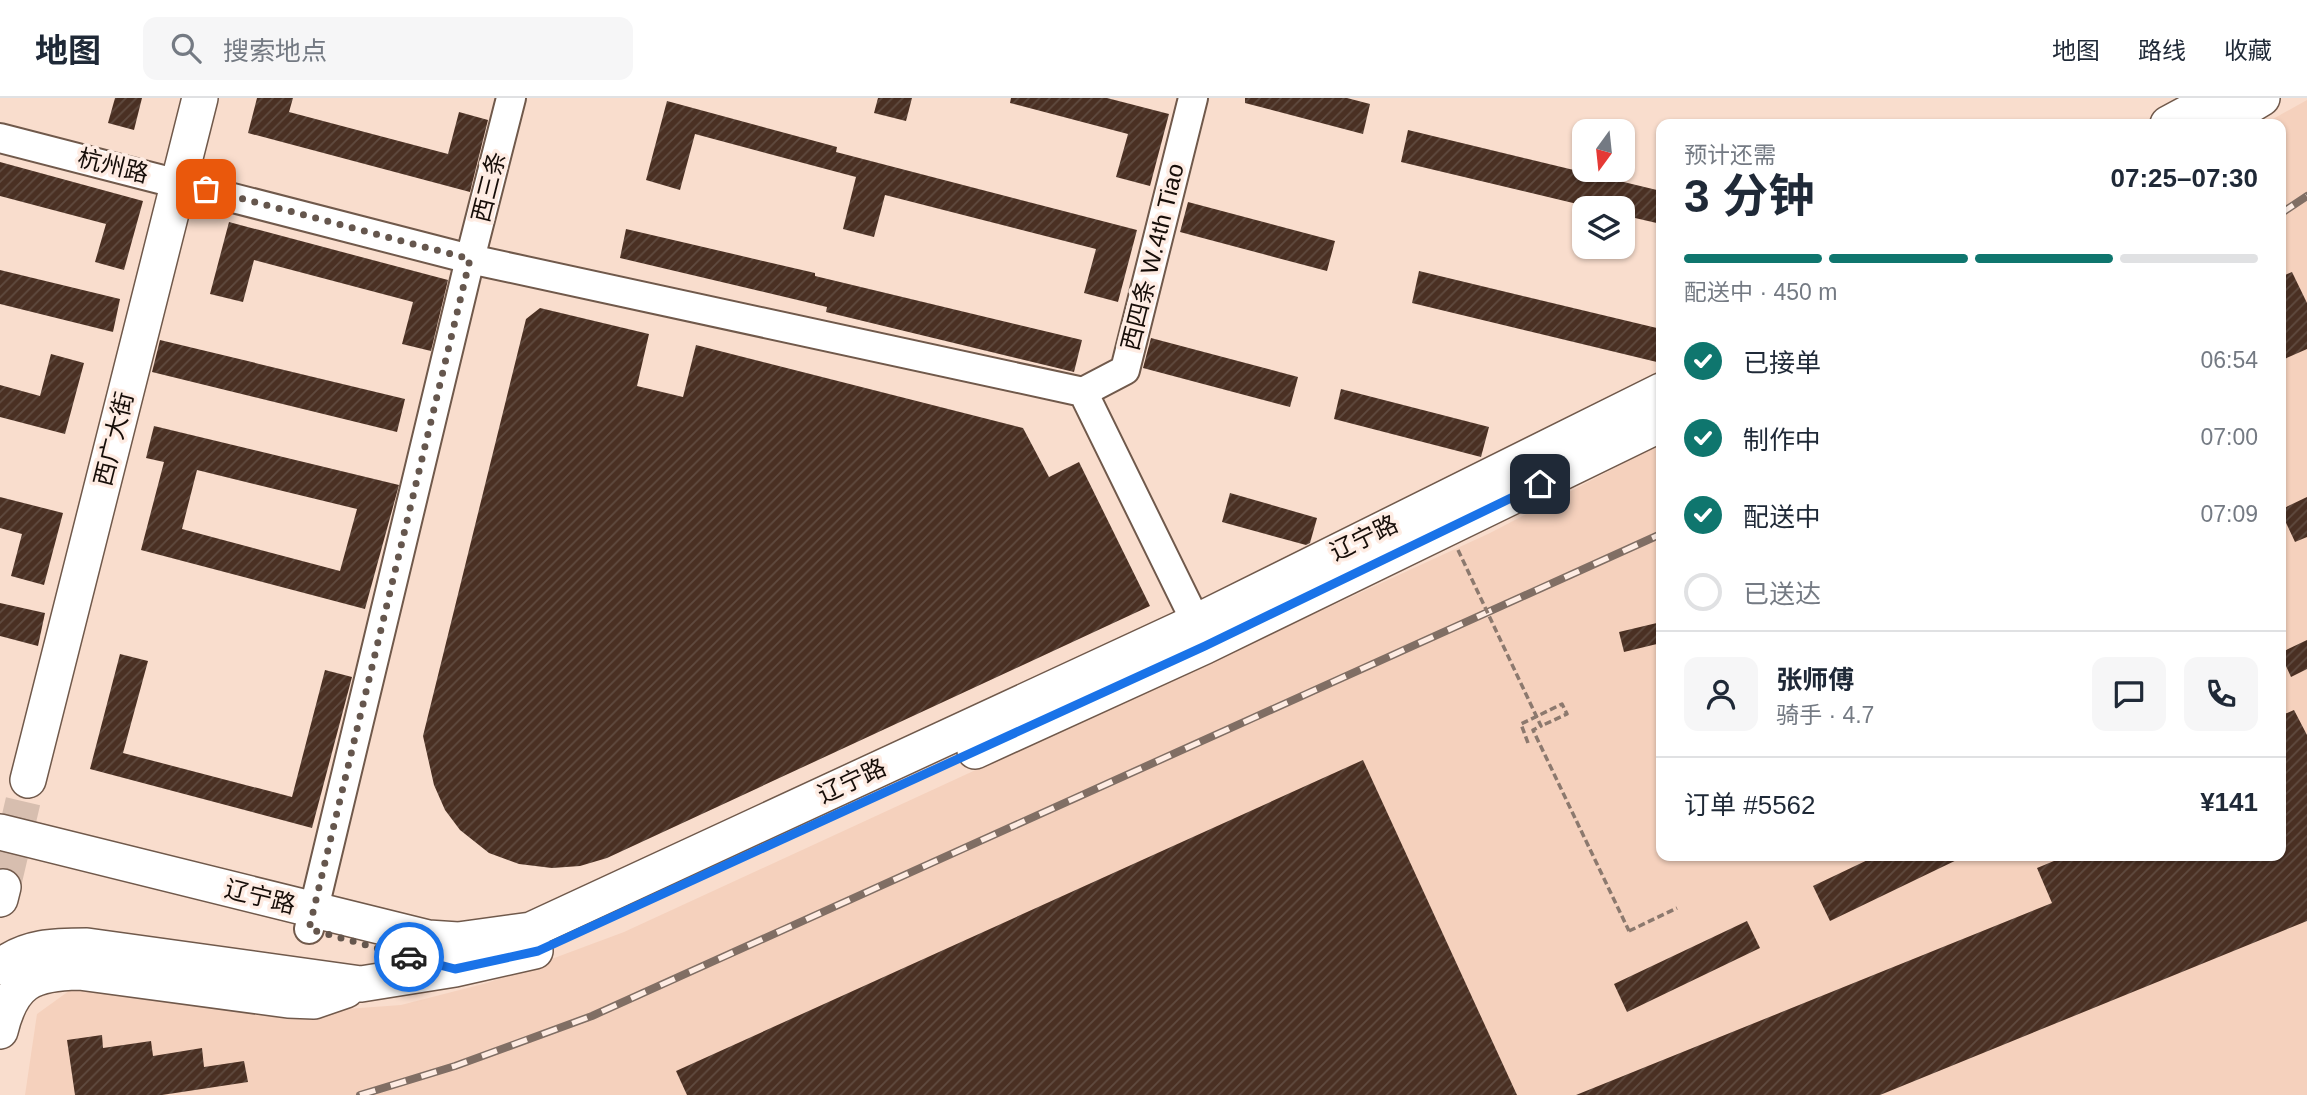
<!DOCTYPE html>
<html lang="zh">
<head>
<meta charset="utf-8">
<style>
	body { margin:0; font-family:Helvetica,"Noto Sans SC",sans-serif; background:#f6f6f7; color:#1f2937; height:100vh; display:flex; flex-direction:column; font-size:26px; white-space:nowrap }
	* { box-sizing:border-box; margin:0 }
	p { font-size:23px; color:#747a83 }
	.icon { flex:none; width:38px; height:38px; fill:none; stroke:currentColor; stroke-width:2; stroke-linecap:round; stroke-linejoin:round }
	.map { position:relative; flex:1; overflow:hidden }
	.side { position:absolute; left:1656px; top:21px; width:630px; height:742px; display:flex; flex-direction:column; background:#fff; border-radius:14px; box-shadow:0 2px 5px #0004 }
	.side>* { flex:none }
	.needle { width:46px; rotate:195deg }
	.buttons { position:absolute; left:1572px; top:21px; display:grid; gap:14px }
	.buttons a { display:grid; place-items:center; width:63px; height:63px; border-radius:14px; background:#fff; box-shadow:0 2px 5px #0004; font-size:35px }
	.pin { position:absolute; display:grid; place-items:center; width:60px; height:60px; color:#fff; margin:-30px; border-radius:14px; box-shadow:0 4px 10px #0006 }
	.courier { position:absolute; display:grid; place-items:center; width:70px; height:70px; margin:-35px; border:5px solid #1a73e8; border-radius:50%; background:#fff; color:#222; box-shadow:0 2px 9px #0007 }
	.head em { font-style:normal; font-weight:700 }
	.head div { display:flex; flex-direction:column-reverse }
	.head { display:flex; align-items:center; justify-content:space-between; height:119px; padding:0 28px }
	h1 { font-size:46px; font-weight:700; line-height:52px }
	.bar { display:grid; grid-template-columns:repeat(4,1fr); gap:10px 7px; align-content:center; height:84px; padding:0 28px }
	.bar i { height:9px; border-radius:5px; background:#e0e1e3 }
	.bar .active { background:#0f766e }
	.bar p { grid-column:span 4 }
	.line { display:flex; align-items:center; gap:18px; padding:0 28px; border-top:2px solid #e0e1e3 }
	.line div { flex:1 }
	.round { display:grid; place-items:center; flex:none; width:74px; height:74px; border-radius:14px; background:#f6f6f7 }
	ol { padding:0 28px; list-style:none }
	li { display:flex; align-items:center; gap:21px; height:77px }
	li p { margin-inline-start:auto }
	li .icon { padding:7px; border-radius:50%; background:#0f766e; color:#fff; stroke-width:4 }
	li:last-child { color:#747a83 }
	li i { width:38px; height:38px; border:4px solid #e0e1e3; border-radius:50% }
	header { display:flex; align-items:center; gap:42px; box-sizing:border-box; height:98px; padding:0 35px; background:#fff; border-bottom:2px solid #e0e1e3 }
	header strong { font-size:33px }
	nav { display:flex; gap:38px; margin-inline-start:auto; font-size:24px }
	.search { width:490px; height:63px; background:#f6f6f7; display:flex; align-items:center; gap:18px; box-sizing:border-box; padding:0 24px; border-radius:14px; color:#747a83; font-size:26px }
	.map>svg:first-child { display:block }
</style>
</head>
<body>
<header>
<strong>地图</strong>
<div class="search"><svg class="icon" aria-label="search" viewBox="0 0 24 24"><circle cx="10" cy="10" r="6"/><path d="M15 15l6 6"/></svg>搜索地点</div>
<nav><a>地图</a><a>路线</a><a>收藏</a></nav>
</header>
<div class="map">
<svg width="2307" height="997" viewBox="0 0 2307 997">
	<defs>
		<pattern id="building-hatch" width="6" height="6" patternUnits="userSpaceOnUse" patternTransform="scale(1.75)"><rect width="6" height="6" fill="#4a3023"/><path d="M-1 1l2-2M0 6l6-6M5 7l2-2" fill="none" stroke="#604b40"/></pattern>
	</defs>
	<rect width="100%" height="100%" fill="#f9ddcd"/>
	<path fill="#f5d1bd" d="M2307,2V997H25L37,916L80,885L305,914L401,907L487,885L624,834L1490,435L1661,346V758H2280V26H2264Z"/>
	<g fill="url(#building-hatch)" fill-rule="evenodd">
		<path d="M115,0H142L134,32L108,25Z"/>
		<path d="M257,0H293L289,14L448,56L459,14L488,22L470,94L248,35Z"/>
		<path d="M878,0H912L906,23L874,15Z"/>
		<path d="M1011,0H1107L1169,16L1150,88L1116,79L1128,36L1010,5Z"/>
		<path d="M1245,0H1347L1370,6L1363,36L1245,5Z"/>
		<path d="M667,3L837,49L836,54L1137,132L1118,204L1084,195L1096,151L885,97L874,139L843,131L856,79L695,36L680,92L646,82Z"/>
		<path d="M1408,32L1661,93V126L1622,117V110H1594L1401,64Z"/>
		<path d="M0,64L143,103L124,172L95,164L106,126L0,98Z"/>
		<path d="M1188,104L1335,143L1327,173L1180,134Z"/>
		<path d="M229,124L448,182L431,253L402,246L413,204L254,162L243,204L210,196Z"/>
		<path d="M626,131L815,175V178L1082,242L1074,274L826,214L827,209L620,160Z"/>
		<path d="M0,172L120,201L113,234L0,206Z"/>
		<path d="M1419,173L1661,231V265L1412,205Z"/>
		<path d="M2292,174L2307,205V251L2280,263V179Z"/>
		<path d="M540,210L649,236L637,288L683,299L696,247L1023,330L1049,379L1079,364L1150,508L607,760L580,768L552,770L519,766L489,755L460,732L445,712L434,687L423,638L526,221Z"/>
		<path d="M1151,240L1298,279L1290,309L1143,270Z"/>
		<path d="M160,242L405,301L397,334L152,274Z"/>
		<path d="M51,256L84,265L65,336L0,319V287L40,298Z"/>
		<path d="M1341,291L1489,329L1481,359L1334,321Z"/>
		<path d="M154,328L399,387L365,511L141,452L164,364L146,360ZM197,372L357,411L340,473L182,431Z"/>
		<path d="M1230,395L1317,420L1310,445L1306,447L1222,424Z"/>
		<path d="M0,399L63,415L44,487L11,478L22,436L0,430Z"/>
		<path d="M2307,399V439L2295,444L2280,412Z"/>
		<path d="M0,505L45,515L38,548L0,538Z"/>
		<path d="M1661,524V545L1624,554L1619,534Z"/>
		<path d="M2307,542V571L2291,579L2280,555Z"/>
		<path d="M120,556L148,563L123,655L292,699L325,572L352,579L312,730L90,671Z"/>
		<path d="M2294,612L2307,637V823L1880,997H1576L2052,805L2037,770L2066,758H2280V618Z"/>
		<path d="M1363,662L1517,997H687L676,973Z"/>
		<path d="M1876,758H1965L1830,823L1813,788Z"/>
		<path d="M1747,823L1760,850L1627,914L1614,886Z"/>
		<path d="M102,937L103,950L151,943L153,958L202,950L204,969L244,963L248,984L162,997H75L67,942Z"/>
	</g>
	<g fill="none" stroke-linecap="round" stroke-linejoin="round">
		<path stroke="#d7beaf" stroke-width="35" stroke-dasharray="35 18" stroke-linecap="butt" d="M3,789L28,682"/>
		<g stroke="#70594b" stroke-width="32">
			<g id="minor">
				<path d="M0,40L470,161L1083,294L1196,524"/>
				<path d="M1083,294L1125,272L1193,0"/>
				<path d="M309,831L470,161L511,0"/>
			</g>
		</g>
		<g stroke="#70594b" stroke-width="38">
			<g id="major">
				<path d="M2168,26L2216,0"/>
				<path d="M2219,26L2262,0"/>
				<path d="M975,653L1205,548L1661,326"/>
				<path d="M28,682L200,0"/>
				<path d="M0,734L428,840L458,842L531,832L1196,524L1661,293"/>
				<path d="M0,801L3,789"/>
				<path d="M0,869C26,848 55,848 87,848L361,886L455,871L535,853"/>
				<path d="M0,933C12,884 31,875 79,874L288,902L314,903L346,892"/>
			</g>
		</g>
		<g stroke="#8c796e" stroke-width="3.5" stroke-dasharray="7 3.5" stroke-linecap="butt">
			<path d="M1528,645L1521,626L1562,606L1567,616L1541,628"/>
			<path d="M1629,833L1677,810"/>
		</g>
		<use href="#minor" stroke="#fff" stroke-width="28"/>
		<use href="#major" stroke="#fff" stroke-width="35"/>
		<g stroke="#806e64" stroke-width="8">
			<g id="rail">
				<path d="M2280,116L2307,98"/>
				<path d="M360,997L455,968L592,918L1661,436"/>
			</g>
		</g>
		<use href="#rail" stroke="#feece3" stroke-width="5" stroke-dasharray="16" stroke-linecap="butt"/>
		<path stroke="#8c796e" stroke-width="3.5" stroke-dasharray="7 3.5" stroke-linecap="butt" d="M1458,452L1541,628L1533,632L1629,833"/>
	</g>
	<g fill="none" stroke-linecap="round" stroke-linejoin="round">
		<path stroke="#65564d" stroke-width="7" stroke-dasharray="0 12.6" d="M206,91L470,161L309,831L409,859"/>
		<path stroke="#1a73e8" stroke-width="9" d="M409,859L455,871L538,853L1205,548L1540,386"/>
	</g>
	<g text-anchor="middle" stroke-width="7" stroke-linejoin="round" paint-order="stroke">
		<g font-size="24" fill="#160d08" stroke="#feece3">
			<text transform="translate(113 68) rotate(14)" y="8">杭州路</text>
			<text transform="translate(489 89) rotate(-76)" y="8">西三条</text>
			<text transform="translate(1153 159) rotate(-76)" y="8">西四条 W.4th Tiao</text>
			<text transform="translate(114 341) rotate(-76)" y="8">西广大街</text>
			<text transform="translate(1364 440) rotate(-26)" y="8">辽宁路</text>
			<text transform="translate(852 683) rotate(-25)" y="8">辽宁路</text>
			<text transform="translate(260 799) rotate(14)" y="8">辽宁路</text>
		</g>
	</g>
</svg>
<div class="buttons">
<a><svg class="needle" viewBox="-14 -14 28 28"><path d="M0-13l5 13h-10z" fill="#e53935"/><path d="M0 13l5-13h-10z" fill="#747a83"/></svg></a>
<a><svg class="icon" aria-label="layers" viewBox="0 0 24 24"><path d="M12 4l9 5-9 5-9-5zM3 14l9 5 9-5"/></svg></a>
</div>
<div class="pin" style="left:206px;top:91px;background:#ea580c"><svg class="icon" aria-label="bag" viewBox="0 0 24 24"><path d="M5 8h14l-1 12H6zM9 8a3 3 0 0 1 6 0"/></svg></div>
<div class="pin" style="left:1540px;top:386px;background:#1f2937"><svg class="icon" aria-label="home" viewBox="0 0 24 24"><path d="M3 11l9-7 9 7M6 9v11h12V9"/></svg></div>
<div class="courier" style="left:409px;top:859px"><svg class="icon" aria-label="car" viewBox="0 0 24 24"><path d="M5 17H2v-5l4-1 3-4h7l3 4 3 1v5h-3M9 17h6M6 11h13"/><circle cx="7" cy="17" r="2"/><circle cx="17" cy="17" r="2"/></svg></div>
<section class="side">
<div class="head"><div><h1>3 分钟</h1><p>预计还需</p></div><em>07:25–07:30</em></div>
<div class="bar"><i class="active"></i><i class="active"></i><i class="active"></i><i></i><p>配送中 · 450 m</p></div>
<ol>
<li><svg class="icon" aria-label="check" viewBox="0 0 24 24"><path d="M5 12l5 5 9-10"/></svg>已接单<p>06:54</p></li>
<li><svg class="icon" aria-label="check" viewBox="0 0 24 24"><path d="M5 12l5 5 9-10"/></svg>制作中<p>07:00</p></li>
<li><svg class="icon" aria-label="check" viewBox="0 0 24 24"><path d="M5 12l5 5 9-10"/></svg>配送中<p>07:09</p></li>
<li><i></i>已送达</li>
</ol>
<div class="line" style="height:126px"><a class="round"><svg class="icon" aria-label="person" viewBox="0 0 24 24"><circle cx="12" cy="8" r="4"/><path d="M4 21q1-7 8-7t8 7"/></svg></a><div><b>张师傅</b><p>骑手 · 4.7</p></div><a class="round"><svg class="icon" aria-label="chat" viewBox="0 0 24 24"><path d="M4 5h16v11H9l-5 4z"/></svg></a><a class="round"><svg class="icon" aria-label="phone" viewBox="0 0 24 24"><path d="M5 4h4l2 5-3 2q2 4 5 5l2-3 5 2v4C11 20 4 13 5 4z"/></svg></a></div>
<div class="line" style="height:91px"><div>订单 #5562</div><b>¥141</b></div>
</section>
</div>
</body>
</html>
